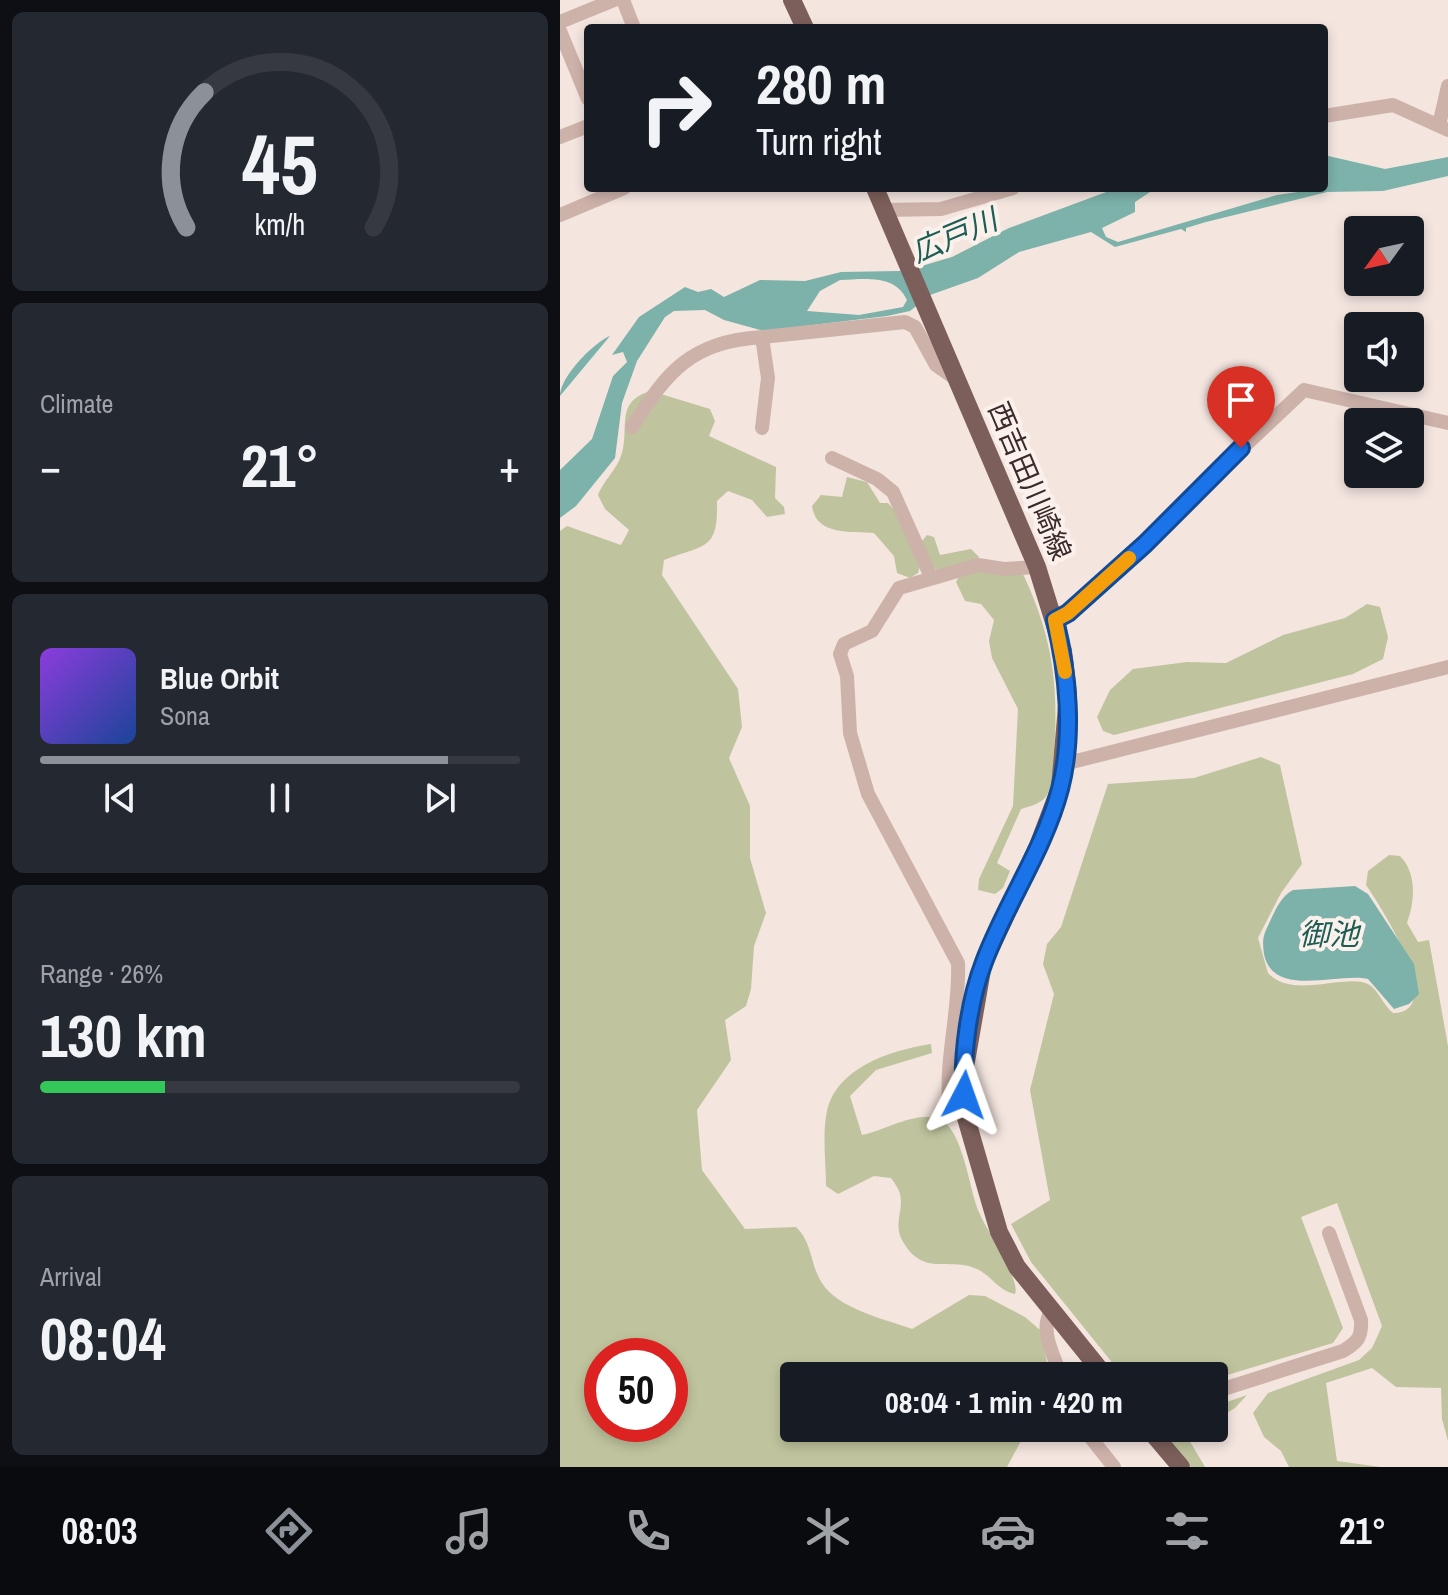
<!DOCTYPE html>
<meta charset="utf-8">
<style>
:root{--surface:#171b24;--page:#242831;--text:#f1f3f6;--muted:#9ea1a6;--line:#363941;--accent:#8c9099}
body{margin:0;font-family:"Archivo Narrow","Noto Sans JP",sans-serif;background:var(--page);color:var(--text);height:100vh;display:flex;flex-direction:column;font-size:30px;white-space:nowrap}
*{box-sizing:border-box;margin:0}
p{font-size:26px;color:var(--muted)}
.icon{flex:none;width:44px;height:44px;fill:none;stroke:currentColor;stroke-width:2;stroke-linecap:round;stroke-linejoin:round}
.map{position:relative;flex:1;overflow:hidden}
.details{display:flex;flex-direction:column;gap:12px;padding:12px;background:#0d0f14;width:560px}
.details>*{flex:none}
.top-card{position:absolute;left:24px;top:24px;width:744px;height:168px;border-radius:8px;box-shadow:0 4px 12px #0003;background:#171b24;color:var(--text);overflow:hidden}
.needle{width:52px;rotate:237deg}
.controls{position:absolute;left:784px;top:216px;display:grid;gap:16px}
.controls a{display:grid;place-items:center;width:80px;height:80px;border-radius:8px;background:var(--surface);box-shadow:0 4px 12px #0003;font-size:40px}
.speed{position:absolute;left:24px;top:1338px;display:flex;gap:16px;font-size:40px;font-weight:700;text-align:center}
.speed>*{display:grid;place-content:center;width:104px;height:104px;border-radius:50%;background:var(--surface);box-shadow:0 4px 12px #0003;line-height:1}
.speed .limit{border:12px solid #d22;background:#fff;color:#111}
.pin{position:absolute;display:grid;place-items:center;width:68px;height:68px;color:#fff;margin:-82px -34px;border-radius:50% 50% 50% 0;rotate:-45deg;box-shadow:0 0 8px #0007}
.pin .icon{rotate:45deg}
.me{position:absolute;width:88px;margin:-44px;rotate:4deg;stroke-linejoin:round;filter:drop-shadow(0 0 6px #0008)}
.turn{display:flex;align-items:center;gap:28px;height:168px;padding:0 40px;font-size:36px}
.turn .icon{width:104px;height:104px;stroke-width:2.5}
.turn b{display:block;font-size:56px;line-height:68px}
.big{font-size:60px;font-weight:700;line-height:1.1}
.details .widget{flex:1;display:flex;flex-direction:column;justify-content:center;gap:12px;min-width:0;padding:0 28px;border-radius:12px;background:var(--page)}
.details .dial{align-items:center;gap:0}
.dial svg{height:208px;overflow:visible;fill:none;stroke:var(--line);stroke-width:7;stroke-linecap:round;text-anchor:middle}
.dial text{fill:var(--text);stroke:none}
.song{display:flex;align-items:center;gap:24px}
.cover{width:96px;height:96px;border-radius:12px;background:linear-gradient(135deg,hsl(270 70% 55%),hsl(220 70% 35%))}
.played{height:8px;border-radius:4px;background:linear-gradient(90deg,var(--accent) 85%,var(--line) 85%)}
.keys{display:flex;justify-content:space-around;direction:ltr}
.heat{display:flex;justify-content:space-between;align-items:center;font-size:44px;direction:ltr}
.charge{height:12px;border-radius:6px;background:linear-gradient(90deg,#34c759 26%,var(--line) 0)}
.trip{position:absolute;left:220px;top:1362px;width:448px;height:80px;border-radius:8px;background:var(--surface);box-shadow:0 4px 12px #0003;font-weight:700;line-height:80px;text-align:center}
.dock{display:flex;height:128px;justify-content:space-around;align-items:center;background:#090b0e;color:var(--muted)}
.dock .icon{width:56px;height:56px}
.dock .active{color:var(--accent)}
.dock b{font-size:36px;color:var(--text)}
main{display:flex;flex:1;min-height:0}
.map>svg:first-child{display:block}
.green{fill:#bfc49e;fill-rule:evenodd}
.water{fill:#7cb2a9;fill-rule:evenodd}
.lines{fill:none;stroke-linecap:round;stroke-linejoin:round}
.minor{stroke:#cdb2aa;stroke-width:14}
.major{stroke:#7c5f5a;stroke-width:18}
.route-casing{stroke:#114b97;stroke-width:20}
.route{stroke:#1a73e8;stroke-width:14}
.slow{stroke:#f59e0b;stroke-width:14}
.labels{text-anchor:middle;dominant-baseline:central;stroke-width:8;stroke-linejoin:round;paint-order:stroke}
.street-label{font-size:28px;fill:#3a2b2a;stroke:#fbf1ec}
.water-label{font-size:30px;font-style:italic;fill:#1d5d54;stroke:#fbf1ec}
</style>
<main>
<section class="details">
<div class="widget dial"><svg viewBox="0 0 100 80">
<path d="M14 69A42 42 0 1 1 86 69"/>
<path d="M14 69A42 42 0 0 1 21 17" stroke="#8c9099"/>
<text x="50" y="56" font-size="32" font-weight="700">45</text>
<text x="50" y="72" font-size="11">km/h</text>
</svg></div>
<div class="widget"><p>Climate</p>
<div class="heat"><a>−</a><b class="big">21°</b><a>+</a></div>
</div>
<div class="widget">
<div class="song"><i class="cover"></i><div><b>Blue Orbit</b><p>Sona</p></div></div>
<div class="played"></div>
<div class="keys"><svg class="icon" aria-label="previous" viewBox="0 0 24 24"><path d="M18 5L8 12l10 7zM5 5v14"/></svg><svg class="icon" aria-label="pause" viewBox="0 0 24 24"><path d="M8 5v14M16 5v14"/></svg><svg class="icon" aria-label="next" viewBox="0 0 24 24"><path d="M6 5l10 7-10 7zM19 5v14"/></svg></div>
</div>
<div class="widget"><p>Range · 26%</p><b class="big">130 km</b><div class="charge"></div></div>
<div class="widget"><p>Arrival</p><b class="big">08:04</b></div>
</section>
<div class="map">
<svg width="888" height="1467" viewBox="0 0 888 1467">
<rect width="100%" height="100%" fill="#f4e5df"/>
<!-- green -->
<path class="green" d="M91,391L150,409L155,421L149,436L216,467L215,498L224,507L225,514L207,517L192,500L168,491L157,501C158,550 147,544 104,560L102,575L178,689L182,727L169,758L190,806V858L206,913L194,946L191,989L186,1006L165,1020L171,1060L137,1110L142,1170L185,1229L236,1227C253,1243 250,1265 262,1283C278,1309 325,1319 352,1329L409,1295L425,1296L465,1317L480,1330L490,1376H234V1428H477L462,1439L447,1467H0V531L7,526L61,545L69,530L45,509L38,495C43,482 53,473 59,461C73,433 51,402 91,391ZM42,1356H110V1424H42Z
M287,477L307,482L320,503H328L336,512L360,566L358,573L350,578L337,573L334,556L314,533C290,531 256,536 252,506L261,495L282,497Z
M367,535L374,537L380,555L411,549L419,557L415,562L379,571L370,567L362,541Z
M417,570L463,574C492,636 499,684 494,753C493,765 494,784 487,795C482,804 470,806 461,809L437,863L450,871L443,888L435,894L418,890L419,879L453,806L458,709L432,658L429,641L434,620L421,604L405,601L396,582L401,573Z
M807,604L820,607L828,637L823,659L793,674L554,735L543,731L537,717L550,690L573,669L627,662L666,663L723,635L785,618Z
M701,757L720,765L742,864L721,893L698,938L708,973C733,1000 784,973 808,984C818,989 823,1005 833,1013C888,1012 822,908 806,885L808,871L829,855L840,856C857,873 855,901 847,923L858,942L869,940L888,1046V1441L882,1419L881,1388L836,1387L812,1368L766,1383L777,1461L821,1467H729L721,1451L704,1437L693,1413L708,1393L799,1360L812,1348L822,1326L777,1203L741,1217L783,1328L773,1343L654,1379V1376H563L471,1262L451,1224L490,1200L470,1090L494,994L483,964L487,944L501,927L548,784L634,778Z
M371,1044L372,1053L316,1070L290,1096L302,1135C324,1131 357,1110 379,1119C403,1128 409,1189 419,1212C426,1230 461,1280 455,1294C438,1290 433,1278 419,1270C392,1255 362,1280 341,1238C334,1222 344,1209 340,1194C339,1189 334,1182 331,1178L314,1176L278,1194L266,1186C266,1163 262,1134 267,1111C277,1067 332,1050 371,1044Z
M687,1395L675,1408L654,1421V1400L664,1403Z
M599,1428H637L625,1433L645,1467H631Z"/>
<!-- water -->
<path class="water" d="M764,155L825,169L888,157V176L823,191L767,192L646,222L626,228V232L621,229L555,247L531,232L459,252L418,278L370,295L350,311L327,316L204,331L164,320L145,310L114,311L105,317L77,361L62,403L55,458L16,506L0,518V470L32,439L53,376L67,362L63,352L52,355L79,317L125,287L138,292L151,289L164,297L200,280L245,281L281,272L339,271L365,265L392,257L449,228L557,188H596L575,202V212L542,228L546,237L558,242L717,195L764,188ZM280,280C305,279 335,274 347,300L343,307L299,315L247,311L260,291Z
M50,336L0,396C0,377 33,343 50,336Z
M795,886L808,894L854,964L859,994L849,1004L834,1009L808,979C779,972 713,999 704,954C703,945 702,939 706,930C713,916 719,897 733,890Z"/>
<g class="lines">
<!-- minor -->
<path class="minor" d="M63,0L74,28
M0,22L54,0
M0,31L28,99
M764,116L833,105L888,130
M879,125L888,86
M0,137L28,126
M325,210L381,209L453,188
M0,215L64,188
M202,337L345,322L355,327L376,365L396,379
M72,427C108,371 130,342 202,337L208,378L202,428
M272,458L317,479L333,492L371,577
M495,620L508,613L744,390L888,423
M504,764L888,667
M404,1111L389,1101C386,1054 400,1009 398,963L308,794L290,733L287,676L280,654L284,644L312,631L339,588L418,565L444,569L477,567
M491,1311C479,1331 494,1355 501,1376
M654,1392L783,1351C798,1342 802,1337 801,1320L769,1233
M523,1428L554,1467"/>
<!-- major -->
<path class="major" d="M232,0L245,28
M315,188L477,567L503,651L508,694L500,788L478,846L423,964L403,1079L404,1111L439,1232L457,1267L545,1376
M588,1428L621,1467"/>
</g>
<g class="lines">
<defs>
<path id="route" d="M404,1095C402,1054 409,1001 424,962C446,903 484,850 500,789C514,735 508,673 495,620L508,613L585,544L681,448"/>
</defs>
<!-- route casing -->
<use href="#route" class="route-casing"/>
<!-- route -->
<use href="#route" class="route"/>
<!-- slow -->
<path class="slow" d="M505,672L495,620L508,613L569,558"/>
</g>
<g class="labels">
<!-- street labels -->
<g class="street-label">
<text transform="translate(470 481) rotate(67)">西吉田川崎線</text>
</g>
<!-- water labels -->
<g class="water-label">
<text transform="translate(394 235) rotate(-23)">広戸川</text>
<text x="769" y="934">御池</text>
</g>
</g>
</svg>
<div class="controls">
<a><svg class="needle" viewBox="-14 -14 28 28"><path d="M0-13l5 13h-10z" fill="#e53935"/><path d="M0 13l5-13h-10z" fill="#9ea1a6"/></svg></a>
<a><svg class="icon" aria-label="sound" viewBox="0 0 24 24"><path d="M4 9h4l5-4v14l-5-4H4zM17 9q2 3 0 6"/></svg></a>
<a><svg class="icon" aria-label="layers" viewBox="0 0 24 24"><path d="M12 4l9 5-9 5-9-5zM3 14l9 5 9-5"/></svg></a>
</div>
<div class="speed"><div class="limit">50</div></div>
<div class="pin" style="left:681px;top:448px;background:#d93025"><svg class="icon" aria-label="arrive" viewBox="0 0 24 24"><path d="M6 21V4h12l-3 4 3 4H6"/></svg></div>
<svg class="me" style="left:404px;top:1095px" viewBox="-20 -20 40 40"><path d="M0-17L14 15 0 8-14 15z" fill="#1a73e8" stroke="#fff" stroke-width="4"/></svg>
<div class="trip">08:04 · 1 min · 420 m</div>
<div class="top-card">
<div class="turn"><svg class="icon" aria-label="right" viewBox="0 0 24 24"><path d="M7 20v-9h11M14 6l5 5-5 5"/></svg><div><b>280 m</b>Turn right</div></div>
</div>
</div>
</main>
<nav class="dock">
<b>08:03</b>
<svg class="icon active" aria-label="directions" viewBox="0 0 24 24"><path d="M12 3l9 9-9 9-9-9zM9 14v-3h6M13 9l2 2-2 2"/></svg>
<svg class="icon" aria-label="music" viewBox="0 0 24 24"><path d="M9 18V5l10-2v13"/><circle cx="6" cy="18" r="3"/><circle cx="16" cy="16" r="3"/></svg>
<svg class="icon" aria-label="phone" viewBox="0 0 24 24"><path d="M5 4h4l2 5-3 2q2 4 5 5l2-3 5 2v4C11 20 4 13 5 4z"/></svg>
<svg class="icon" aria-label="climate" viewBox="0 0 24 24"><path d="M12 3v18M4 7l16 10M4 17L20 7"/></svg>
<svg class="icon" aria-label="car" viewBox="0 0 24 24"><path d="M5 17H2v-5l4-1 3-4h7l3 4 3 1v5h-3M9 17h6M6 11h13"/><circle cx="7" cy="17" r="2"/><circle cx="17" cy="17" r="2"/></svg>
<svg class="icon" aria-label="filters" viewBox="0 0 24 24"><path d="M4 7h16M4 17h16"/><circle cx="9" cy="7" r="2"/><circle cx="15" cy="17" r="2"/></svg>
<b>21°</b>
</nav>
